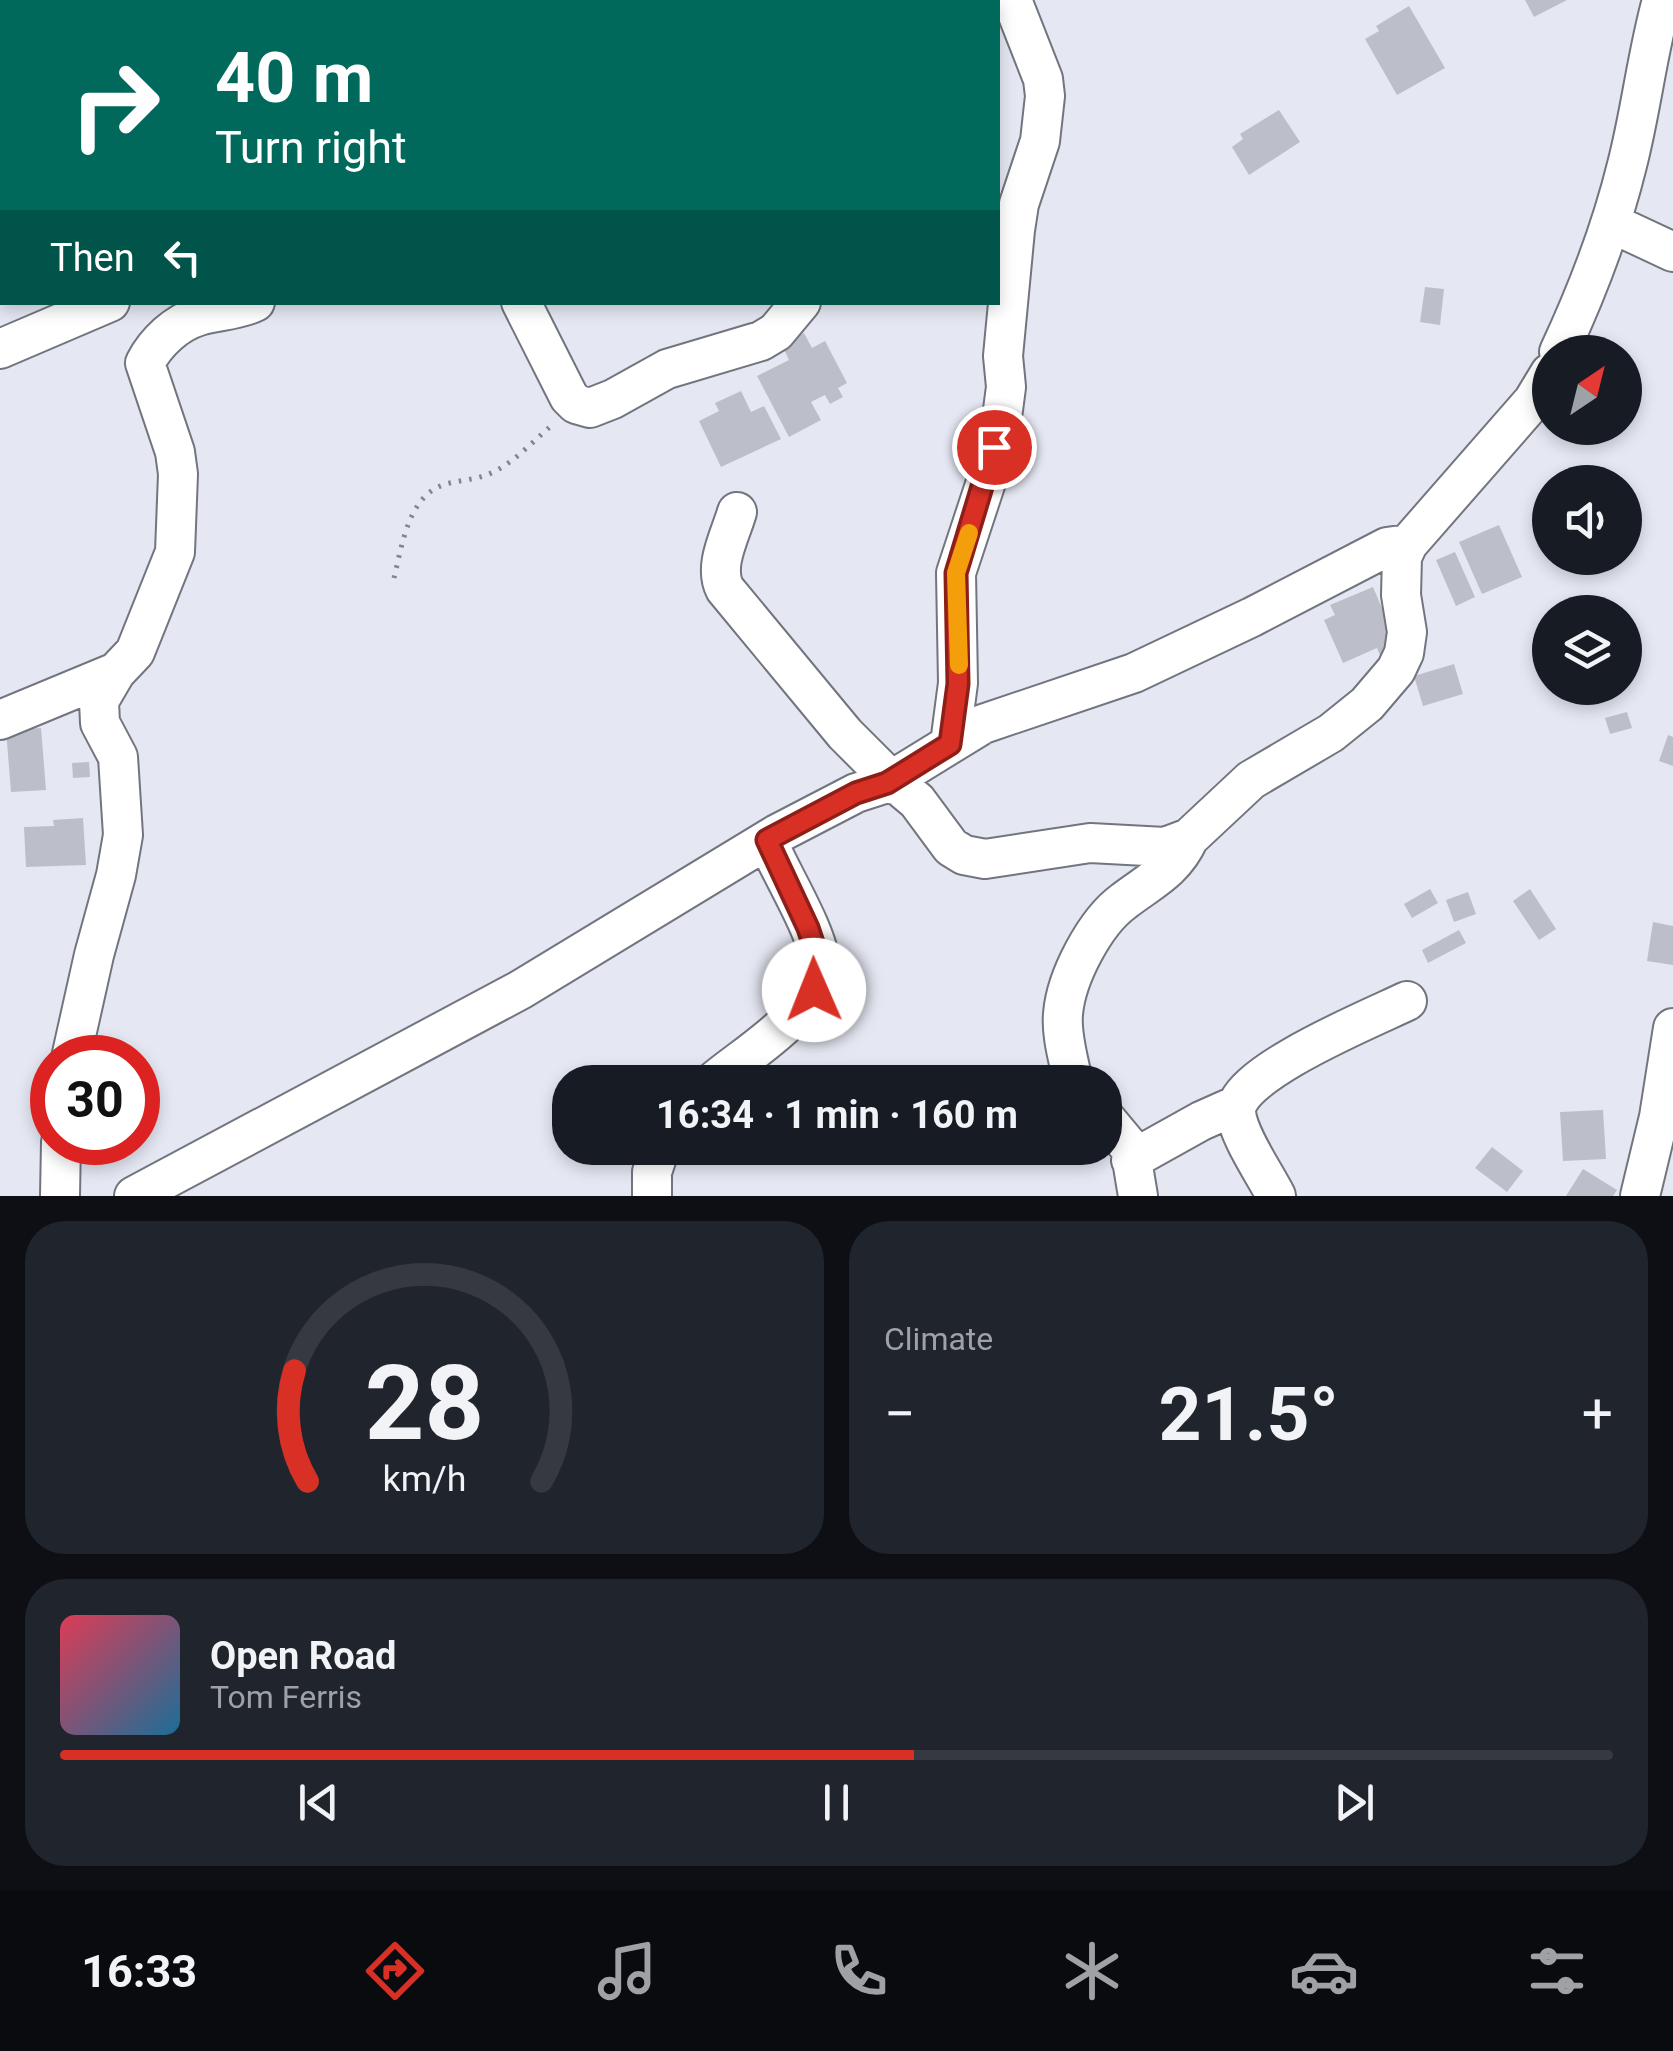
<!DOCTYPE html>
<meta charset="utf-8">
<style>
:root{--surface:#171b24;--page:#20242c;--text:#f1f3f6;--muted:#9ea1a6;--line:#363941;--accent:#d93025}
body{margin:0;font-family:Roboto,sans-serif;background:var(--page);color:var(--text);height:100vh;display:flex;flex-direction:column;font-size:38px;white-space:nowrap}
*{box-sizing:border-box;margin:0}
p{font-size:32px;color:var(--muted)}
.icon{flex:none;width:55px;height:55px;fill:none;stroke:currentColor;stroke-width:2;stroke-linecap:round;stroke-linejoin:round}
.map{position:relative;height:1196px;overflow:hidden}
.sheet{display:flex;flex-direction:column;gap:25px;padding:25px;background:#0d0f14;flex:1}
.sheet>*{flex:none}
.guide{position:absolute;left:0px;top:0px;width:1000px;height:305px;box-shadow:0 5px 15px #0003;background:#00695c;color:#fff;overflow:hidden}
.needle{width:65px;rotate:35deg}
.fabs{position:absolute;left:1532px;top:335px;display:grid;gap:20px}
.fabs a{display:grid;place-items:center;width:110px;height:110px;border-radius:50%;background:var(--surface);box-shadow:0 5px 15px #0003;font-size:50px}
.speed{position:absolute;left:30px;top:1035px;display:flex;gap:20px;font-size:50px;font-weight:700;text-align:center}
.speed>*{display:grid;place-content:center;width:130px;height:130px;border-radius:50%;background:var(--surface);box-shadow:0 5px 15px #0003;line-height:1}
.speed .limit{border:15px solid #d22;background:#fff;color:#111}
.pin{position:absolute;display:grid;place-items:center;width:85px;height:85px;color:#fff;margin:-42px;border:5px solid #fff;border-radius:50%;box-shadow:0 2px 10px #0007}
.me{position:absolute;width:110px;margin:-55px;rotate:359deg;stroke-linejoin:round;filter:drop-shadow(0 0 8px #0008)}
.turn{display:flex;align-items:center;gap:35px;height:210px;padding:0 50px;font-size:45px}
.turn .icon{width:130px;height:130px;stroke-width:2.5}
.turn b{display:block;font-size:70px;line-height:85px}
.then{display:flex;align-items:center;height:95px;padding:0 50px;background:#0003;gap:20px;font-size:38px}
.big{font-size:75px;font-weight:700;line-height:1.1}
.sheet .tile{flex:1;display:flex;flex-direction:column;justify-content:center;gap:15px;min-width:0;padding:0 35px;border-radius:40px;background:var(--page)}
.sheet .dial{align-items:center;gap:0}
.dial svg{height:260px;overflow:visible;fill:none;stroke:var(--line);stroke-width:7;stroke-linecap:round;text-anchor:middle}
.dial text{fill:var(--text);stroke:none}
.song{display:flex;align-items:center;gap:30px}
.cover{width:120px;height:120px;border-radius:15px;background:linear-gradient(135deg,hsl(350 70% 55%),hsl(200 70% 35%))}
.played{height:10px;border-radius:5px;background:linear-gradient(90deg,var(--accent) 55%,var(--line) 55%)}
.keys{display:flex;justify-content:space-around;direction:ltr}
.heat{display:flex;justify-content:space-between;align-items:center;font-size:55px;direction:ltr}
.sheet .tiles{flex:1;display:grid;gap:25px;grid-template-columns:1fr 1fr}
.tile:last-child{grid-column:span 2}
.trip{position:absolute;left:552px;top:1065px;width:570px;height:100px;border-radius:40px;background:var(--surface);box-shadow:0 5px 15px #0003;font-weight:700;line-height:100px;text-align:center}
.tabs{display:flex;height:160px;justify-content:space-around;align-items:center;background:#090b0e;color:var(--muted)}
.tabs .icon{width:70px;height:70px}
.tabs .current{color:var(--accent)}
.tabs b{font-size:45px;color:var(--text)}
.map>svg:first-child{display:block}
.built{fill:#d6dced}
.building{fill:#bcbfc9}
.lines{fill:none;stroke-linecap:round;stroke-linejoin:round}
.minor-casing{stroke:#71757e;stroke-width:42}
.path{stroke:#83858c;stroke-width:5;stroke-dasharray:2.5 8;stroke-linecap:butt}
.minor{stroke:#fff;stroke-width:38}
.route-casing{stroke:#8d1f18;stroke-width:25}
.route{stroke:#d93025;stroke-width:18}
.slow{stroke:#f59e0b;stroke-width:18}
</style>
<div class="map">
<svg width="1673" height="1196" viewBox="0 0 1673 1196">
<rect width="100%" height="100%" fill="#e5e8f3"/>
<!-- built -->
<path class="built" d="M0,0L65,2H2L0,275Z"/>
<!-- building -->
<path class="building" d="M1525,0H1567L1534,17Z
M1409,6L1445,68L1397,95L1365,39L1379,31L1376,26Z
M1279,110L1300,142L1249,175L1232,147L1243,139L1240,134Z
M1425,287L1444,289L1440,325L1420,322Z
M804,333L812,348L825,341L847,383L838,388L843,397L830,404L825,395L811,402L821,420L789,437L757,376L789,360L782,345Z
M741,391L751,412L764,406L781,439L721,467L699,421L719,411L715,403Z
M1499,525L1522,577L1482,594L1459,542Z
M1455,552L1475,597L1456,606L1436,560Z
M1373,587L1400,650L1381,658L1377,648L1343,663L1324,620L1335,615L1330,605Z
M1454,664L1463,694L1423,706L1414,676Z
M1627,712L1632,728L1610,734L1605,718Z
M41,728L46,790L11,792L6,730Z
M1668,735L1673,737V766L1659,761Z
M89,762L90,777L73,778L72,763Z
M83,818L86,865L26,867L24,827L54,826L53,820Z
M1430,889L1438,903L1412,918L1404,904Z
M1530,889L1556,929L1539,940L1513,901Z
M1468,892L1476,914L1454,922L1446,900Z
M1653,922L1673,926V965L1647,961Z
M1459,930L1466,943L1428,963L1422,950Z
M1603,1110L1606,1159L1563,1161L1560,1112Z
M1492,1147L1523,1171L1507,1192L1475,1168Z
M1583,1169L1617,1190L1613,1196H1566Z"/>
<g class="lines">
<defs>
<path id="minor" d="M759,2L764,0
M1611,223L1673,252
M521,302L569,397L576,404L590,408L613,399L667,369L761,341L776,332L801,302
M0,349L110,302
M1559,352C1587,292 1611,230 1627,165C1641,111 1647,54 1662,0
M737,512C730,536 713,566 725,589L845,734L891,780
M0,720L116,672
M950,744L958,683L956,573L985,485L1003,410L1006,387L1003,356L1015,230L1019,204L1040,141L1045,96L1043,79L1012,0
M887,783L983,724L1134,673L1252,617L1387,547L1408,544
M71,1058L94,955L116,875L123,835L118,757L100,723L99,701L116,672L135,652L175,552L178,474L175,452L145,363C156,342 176,323 199,316C218,310 237,311 255,302
M713,1082C744,1055 823,1010 820,963C818,932 780,872 767,840
M1073,1082C1069,1061 1061,1036 1063,1014C1066,977 1095,922 1124,901C1150,881 1175,870 1189,838
M1105,1118L1130,1148L1138,1196
M1131,1160L1201,1121L1237,1105
M60,1196L61,1142
M134,1196L520,990L777,834L856,793L887,783L899,786L917,801L951,847L964,855L985,859L1090,843L1165,847L1189,838L1251,780L1331,733L1367,704L1396,670L1404,653L1407,632L1401,595L1402,557L1408,544L1533,401L1550,373
M652,1196V1172L660,1148
M1276,1196C1265,1174 1238,1136 1236,1112C1234,1074 1374,1017 1407,1001
M1640,1196L1659,1117L1673,1028"/>
</defs>
<!-- minor casing -->
<use href="#minor" class="minor-casing"/>
<!-- path -->
<path class="path" d="M394,578C402,546 408,497 443,485C458,480 475,480 489,474C513,464 532,442 551,426"/>
<!-- minor -->
<use href="#minor" class="minor"/>
</g>
<g class="lines">
<defs>
<path id="route" d="M814,990L820,964L808,928L767,840L856,793L887,783L950,744L958,684L956,573L994,447"/>
</defs>
<!-- route casing -->
<use href="#route" class="route-casing"/>
<!-- route -->
<use href="#route" class="route"/>
<!-- slow -->
<path class="slow" d="M959,665L956,573L969,533"/>
</g>
</svg>
<div class="fabs">
<a><svg class="needle" viewBox="-14 -14 28 28"><path d="M0-13l5 13h-10z" fill="#e53935"/><path d="M0 13l5-13h-10z" fill="#9ea1a6"/></svg></a>
<a><svg class="icon" aria-label="sound" viewBox="0 0 24 24"><path d="M4 9h4l5-4v14l-5-4H4zM17 9q2 3 0 6"/></svg></a>
<a><svg class="icon" aria-label="layers" viewBox="0 0 24 24"><path d="M12 4l9 5-9 5-9-5zM3 14l9 5 9-5"/></svg></a>
</div>
<div class="speed"><div class="limit">30</div></div>
<div class="pin" style="left:994px;top:447px;background:#d93025"><svg class="icon" aria-label="arrive" viewBox="0 0 24 24"><path d="M6 21V4h12l-3 4 3 4H6"/></svg></div>
<svg class="me" style="left:814px;top:990px" viewBox="-20 -20 40 40"><circle r="19" fill="#fff"/><path d="M0-13L10 11 0 6-10 11z" fill="#d93025"/></svg>
<div class="trip">16:34 · 1 min · 160 m</div>
<div class="guide">
<div class="turn"><svg class="icon" aria-label="right" viewBox="0 0 24 24"><path d="M7 20v-9h11M14 6l5 5-5 5"/></svg><div><b>40 m</b>Turn right</div></div>
<div class="then">Then<svg class="icon" aria-label="left" viewBox="0 0 24 24"><path d="M17 20v-9H6M10 6l-5 5 5 5"/></svg></div>
</div>
</div>
<section class="sheet">
<div class="tiles">
<div class="tile dial"><svg viewBox="0 0 100 80">
<path d="M14 69A42 42 0 1 1 86 69"/>
<path d="M14 69A42 42 0 0 1 10 35" stroke="#d93025"/>
<text x="50" y="56" font-size="32" font-weight="700">28</text>
<text x="50" y="72" font-size="11">km/h</text>
</svg></div>
<div class="tile"><p>Climate</p>
<div class="heat"><a>−</a><b class="big">21.5°</b><a>+</a></div>
</div>
<div class="tile">
<div class="song"><i class="cover"></i><div><b>Open Road</b><p>Tom Ferris</p></div></div>
<div class="played"></div>
<div class="keys"><svg class="icon" aria-label="previous" viewBox="0 0 24 24"><path d="M18 5L8 12l10 7zM5 5v14"/></svg><svg class="icon" aria-label="pause" viewBox="0 0 24 24"><path d="M8 5v14M16 5v14"/></svg><svg class="icon" aria-label="next" viewBox="0 0 24 24"><path d="M6 5l10 7-10 7zM19 5v14"/></svg></div>
</div>
</div>
</section>
<nav class="tabs">
<b>16:33</b>
<svg class="icon current" aria-label="directions" viewBox="0 0 24 24"><path d="M12 3l9 9-9 9-9-9zM9 14v-3h6M13 9l2 2-2 2"/></svg>
<svg class="icon" aria-label="music" viewBox="0 0 24 24"><path d="M9 18V5l10-2v13"/><circle cx="6" cy="18" r="3"/><circle cx="16" cy="16" r="3"/></svg>
<svg class="icon" aria-label="phone" viewBox="0 0 24 24"><path d="M5 4h4l2 5-3 2q2 4 5 5l2-3 5 2v4C11 20 4 13 5 4z"/></svg>
<svg class="icon" aria-label="climate" viewBox="0 0 24 24"><path d="M12 3v18M4 7l16 10M4 17L20 7"/></svg>
<svg class="icon" aria-label="car" viewBox="0 0 24 24"><path d="M5 17H2v-5l4-1 3-4h7l3 4 3 1v5h-3M9 17h6M6 11h13"/><circle cx="7" cy="17" r="2"/><circle cx="17" cy="17" r="2"/></svg>
<svg class="icon" aria-label="filters" viewBox="0 0 24 24"><path d="M4 7h16M4 17h16"/><circle cx="9" cy="7" r="2"/><circle cx="15" cy="17" r="2"/></svg>
</nav>
